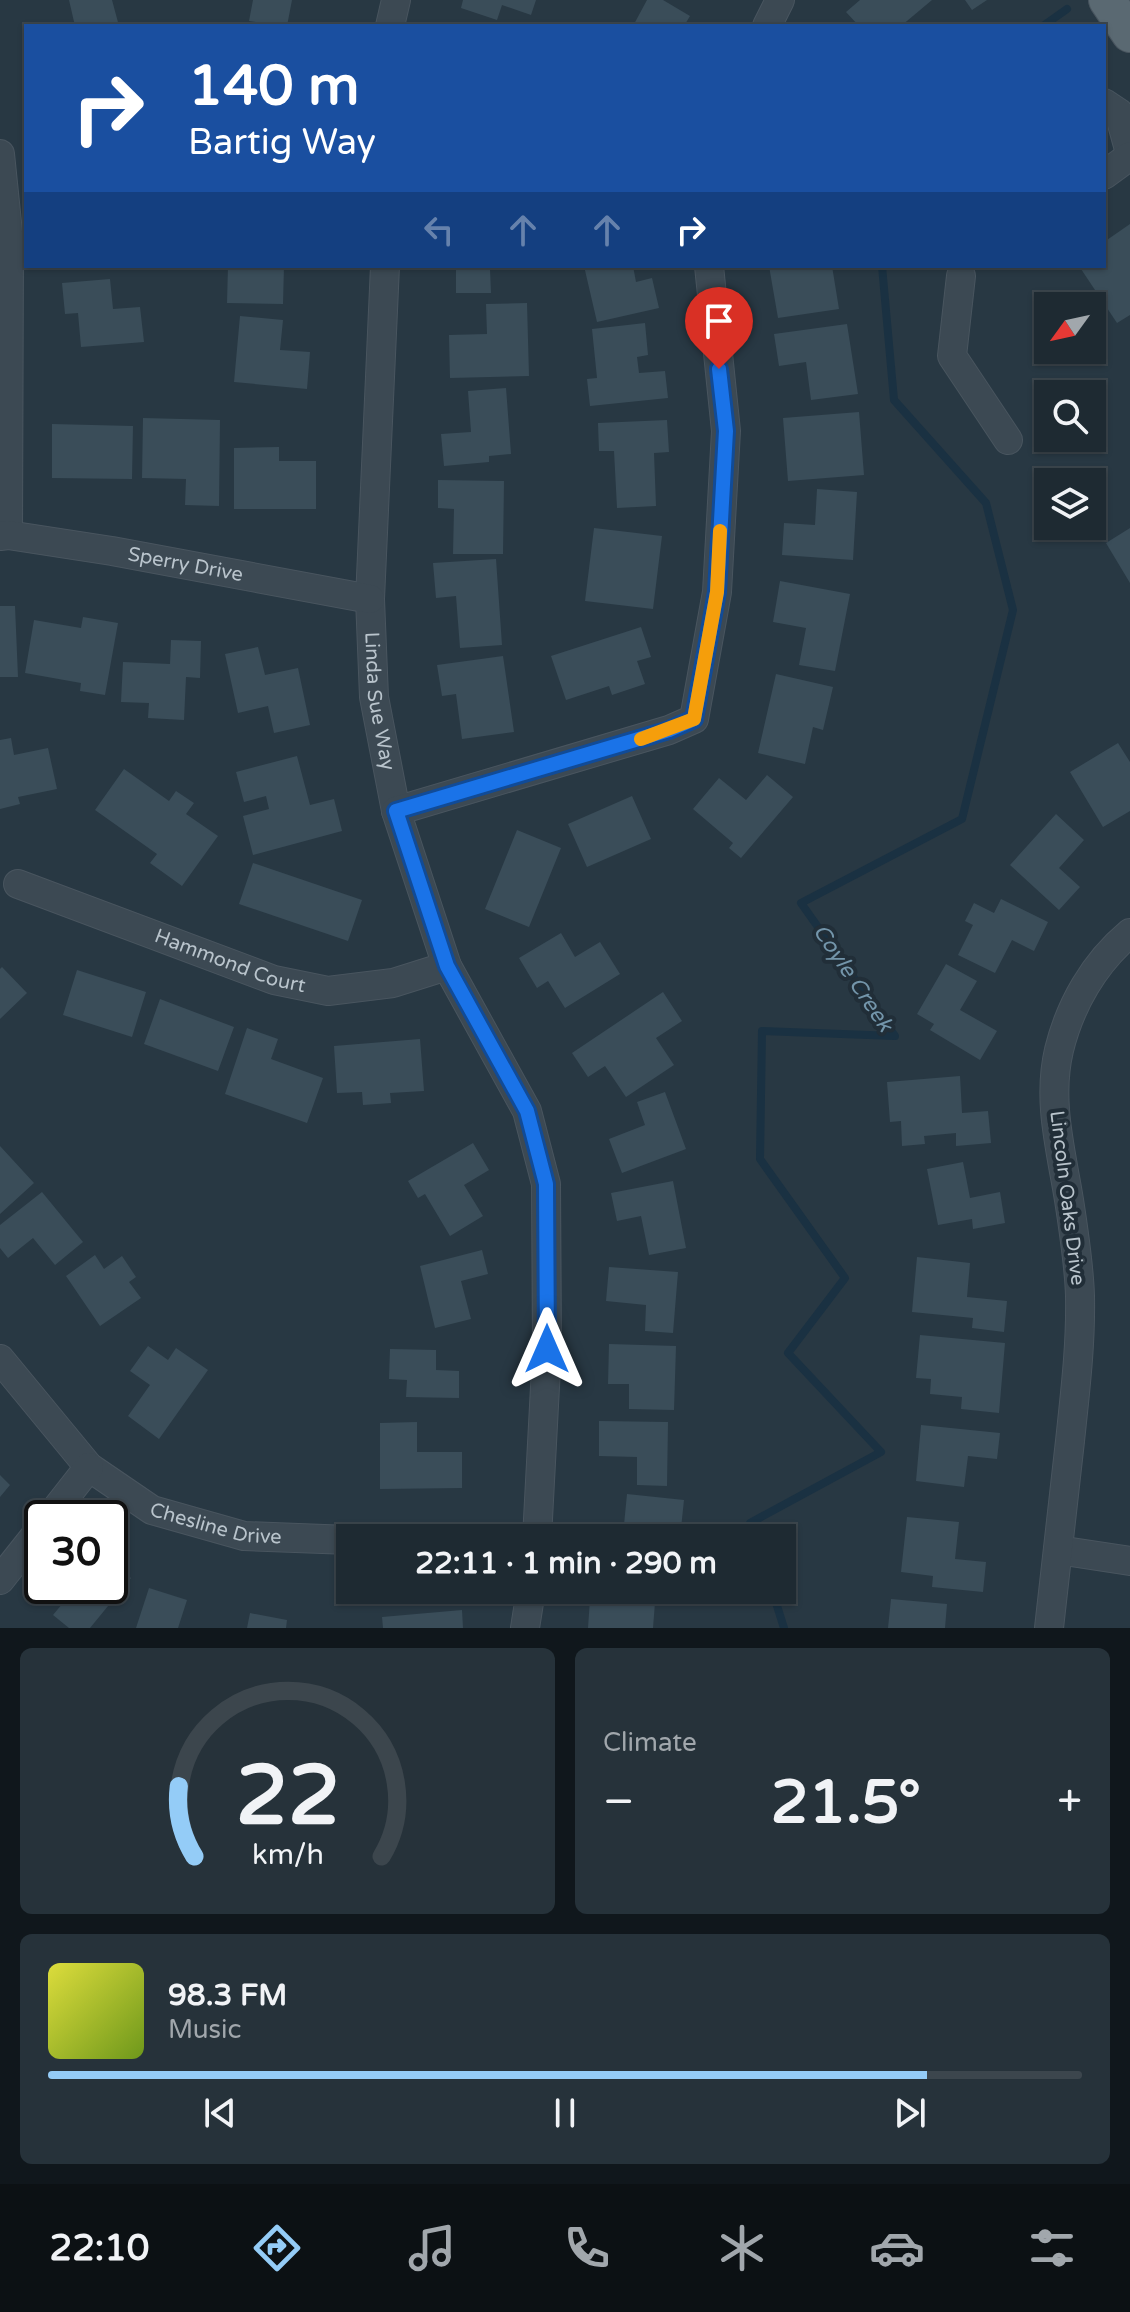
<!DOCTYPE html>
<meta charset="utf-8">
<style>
:root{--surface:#1e2a32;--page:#26323a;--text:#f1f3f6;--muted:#a1a7ac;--line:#3c464d;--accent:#94ccf7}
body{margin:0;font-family:"Varela Round",sans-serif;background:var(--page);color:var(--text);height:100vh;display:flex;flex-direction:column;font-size:30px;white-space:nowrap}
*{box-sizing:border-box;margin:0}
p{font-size:26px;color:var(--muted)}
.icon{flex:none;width:44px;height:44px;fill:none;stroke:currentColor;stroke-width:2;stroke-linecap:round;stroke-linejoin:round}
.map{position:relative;height:1628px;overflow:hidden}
.side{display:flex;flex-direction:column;gap:20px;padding:20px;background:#10171c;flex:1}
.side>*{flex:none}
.top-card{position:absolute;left:24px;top:24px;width:1082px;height:244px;border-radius:0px;box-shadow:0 2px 6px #0004,0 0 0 2px var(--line);background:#1a4fa0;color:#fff;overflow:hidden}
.needle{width:52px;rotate:237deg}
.controls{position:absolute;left:1034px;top:292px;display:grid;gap:16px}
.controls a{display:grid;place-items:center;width:72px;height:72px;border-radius:0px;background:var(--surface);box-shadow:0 2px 6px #0004,0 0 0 2px var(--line);font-size:40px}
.speed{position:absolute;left:24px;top:1500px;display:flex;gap:16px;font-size:40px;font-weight:700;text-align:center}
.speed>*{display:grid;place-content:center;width:104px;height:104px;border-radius:50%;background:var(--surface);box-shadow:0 2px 6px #0004,0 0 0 2px var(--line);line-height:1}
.speed .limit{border:4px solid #111;border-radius:12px;background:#fff;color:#111}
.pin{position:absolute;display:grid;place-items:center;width:68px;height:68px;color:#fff;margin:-82px -34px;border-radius:50% 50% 50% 0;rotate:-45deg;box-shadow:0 0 8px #0007}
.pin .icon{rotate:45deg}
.me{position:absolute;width:88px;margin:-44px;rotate:0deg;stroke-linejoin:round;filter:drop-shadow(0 0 6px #0008)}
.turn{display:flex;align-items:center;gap:28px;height:168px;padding:0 32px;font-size:36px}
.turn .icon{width:104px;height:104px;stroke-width:2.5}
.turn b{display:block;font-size:56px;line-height:68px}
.lanes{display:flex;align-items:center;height:76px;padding:0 32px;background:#0003;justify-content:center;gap:40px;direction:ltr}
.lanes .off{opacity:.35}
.big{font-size:60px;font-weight:800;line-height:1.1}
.side .widget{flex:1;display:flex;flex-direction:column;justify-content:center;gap:12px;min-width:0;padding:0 28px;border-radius:12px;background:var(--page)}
.side .dial{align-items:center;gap:0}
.dial svg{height:208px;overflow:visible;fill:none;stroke:var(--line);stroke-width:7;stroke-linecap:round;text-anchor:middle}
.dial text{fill:var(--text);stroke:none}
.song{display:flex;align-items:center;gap:24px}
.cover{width:96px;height:96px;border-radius:12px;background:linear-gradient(135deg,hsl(60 70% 55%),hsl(80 70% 35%))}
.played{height:8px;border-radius:4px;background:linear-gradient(90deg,var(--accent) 85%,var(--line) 85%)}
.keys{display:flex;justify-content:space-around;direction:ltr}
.heat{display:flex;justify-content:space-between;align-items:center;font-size:44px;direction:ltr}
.side .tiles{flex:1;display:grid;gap:20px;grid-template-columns:1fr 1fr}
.widget:last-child{grid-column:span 2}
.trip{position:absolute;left:336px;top:1524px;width:460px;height:80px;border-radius:0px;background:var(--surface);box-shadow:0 2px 6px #0004,0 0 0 2px var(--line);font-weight:800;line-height:80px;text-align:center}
.menu{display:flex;height:128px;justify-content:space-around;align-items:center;background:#0c1114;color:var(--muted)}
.menu .icon{width:56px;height:56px}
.menu .selected{color:var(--accent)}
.menu b{font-size:36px;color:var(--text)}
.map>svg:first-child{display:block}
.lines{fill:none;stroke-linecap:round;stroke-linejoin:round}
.stream{stroke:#1a3142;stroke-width:8}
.building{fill:#3a4d59}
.minor-casing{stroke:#49555f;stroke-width:30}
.major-casing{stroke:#49555f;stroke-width:38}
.minor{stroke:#3c4953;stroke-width:28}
.major{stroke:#5a6972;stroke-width:36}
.route-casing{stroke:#114b97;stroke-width:20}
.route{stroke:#1a73e8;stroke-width:14}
.slow{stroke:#f59e0b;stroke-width:14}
.labels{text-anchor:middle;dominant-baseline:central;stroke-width:8;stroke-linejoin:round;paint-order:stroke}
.street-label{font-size:20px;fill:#b9c4cc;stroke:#212e38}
.water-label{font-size:22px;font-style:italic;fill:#7395aa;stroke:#212e38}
</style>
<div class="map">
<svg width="1130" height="1628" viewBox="0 0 1130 1628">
<rect width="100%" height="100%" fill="#283843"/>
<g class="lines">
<!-- stream -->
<path class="stream" d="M1043,26L1067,9
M755,1538L750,1523L881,1452L788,1353L845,1278L760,1159L762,1031L895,1036L801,903L962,819L1013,610L986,503L894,400L882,266
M772,1590L784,1628"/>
</g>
<!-- building -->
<path class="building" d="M69,0H112L119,26H75Z
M253,0H292L287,26L249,21Z
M463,0H536L531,15L502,5L497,20L461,8Z
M647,0H663L690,16L684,26H633Z
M860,0H932L901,26H859L846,12Z
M965,0H987L972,10Z
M1130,224V315L1117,323L1079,266H1104V242Z
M228,266H284L283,304L227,303Z
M456,266H521V269H490L491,293H456Z
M584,266H633L636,282L652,278L659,308L597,322Z
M769,266H832L839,309L778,318Z
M110,279L113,309L140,307L144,342L81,347L78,313L65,314L62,283Z
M527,303L529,376L450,378L449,335L487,334L486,304Z
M240,316L283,320L280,350L310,352L307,389L234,382Z
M645,323L648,355L637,357L639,373L665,371L668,398L590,406L587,379L597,378L592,329Z
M847,324L858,394L811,400L806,362L779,366L774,334Z
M506,388L511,454L489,456V462L444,466L441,434L471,432L468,391Z
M859,412L864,475L788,481L783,418Z
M143,418L220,420L219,506L185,505L186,479L142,478Z
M667,420L669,452L654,453L656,506L617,508L614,451H599L598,423Z
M52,424L133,426L132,479L52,478Z
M279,447V461H316V509H234V448Z
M438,480L504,481L503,554H453L454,509L438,508Z
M817,489L857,492L853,560L782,555L784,523L815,525Z
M594,528L662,536L653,609L585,601Z
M1130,528V583L1106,543Z
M496,559L502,645L460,648L456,596L436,598L433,563Z
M780,581L850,594L835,671L799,665L806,628L773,622Z
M0,606H15L18,677H0Z
M83,617L118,623L105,695L80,691L81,683L25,673L34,620L81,628Z
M641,627L651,657L637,661L645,684L612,695L609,686L566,700L551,656Z
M171,640L201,641L200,678L186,677L184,720L148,718L149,703L121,702L123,662L170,664Z
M258,647L265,675L298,668L310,725L274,733L268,706L238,713L225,654Z
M503,656L514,732L462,739L456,694L442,696L437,665Z
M776,674L833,687L823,730L813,727L805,764L758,753Z
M11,738L14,755L48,748L57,789L18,797L20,804L0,809V740Z
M1118,743L1130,762V811L1103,827L1070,772Z
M297,756L310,805L334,799L342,831L253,855L243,816L269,809L266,796L244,802L236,772Z
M124,769L169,801L176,791L194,803L186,814L218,836L182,886L150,863L157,854L95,810Z
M767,775L793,797L741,858L729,848L733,843L693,809L719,778L746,800Z
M632,796L651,839L587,867L568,824Z
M1056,814L1084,840L1059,868L1080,887L1059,910L1010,865Z
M517,830L561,848L529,927L485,909Z
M253,863L362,900L348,941L239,904Z
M1001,899L1048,922L1034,951L1012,940L995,973L958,955L973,925L965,921L974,903L994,913Z
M561,933L575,957L600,942L620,974L565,1008L548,981L537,988L519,958Z
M946,964L977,981L960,1010L997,1031L980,1060L930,1030L934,1024L917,1014Z
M2,967L27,993L0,1019V969Z
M77,970L146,992L132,1037L63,1015Z
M663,992L682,1021L656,1038L674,1065L626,1097L605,1066L588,1077L572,1053Z
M160,999L234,1027L218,1071L144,1044Z
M247,1028L278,1039L271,1059L323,1078L307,1123L225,1094Z
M420,1039L424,1091L390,1093L391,1103L363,1105L362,1092L337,1093L334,1046Z
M960,1076L962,1113L988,1111L991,1143L956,1146V1133L924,1136L925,1144L902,1146L901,1121L890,1122L887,1082Z
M665,1092L686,1149L622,1173L609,1139L645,1125L637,1102Z
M473,1143L489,1170L464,1185L483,1216L450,1236L425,1194L418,1198L408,1181Z
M0,1146L34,1183L0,1214Z
M963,1162L970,1198L1000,1192L1005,1223L973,1229L972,1219L938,1225L927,1169Z
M673,1181L686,1248L649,1255L641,1216L617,1221L611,1193Z
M42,1192L83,1242L55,1265L33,1238L8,1258L0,1248V1225Z
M482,1250L488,1274L461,1281L471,1319L435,1328L420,1266Z
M95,1255L104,1269L122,1256L136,1277L129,1282L141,1298L100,1326L66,1276Z
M917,1257L970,1263L967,1297L1007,1301L1004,1332L972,1328L973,1318L912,1312Z
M609,1267L678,1272L673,1333L645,1331L646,1305L606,1301Z
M920,1335L1005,1343L999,1413L961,1409L962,1397L930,1394L931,1379L916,1378Z
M609,1344L676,1346L674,1410L629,1409V1384H608Z
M148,1346L168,1360L176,1348L208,1370L159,1439L128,1416L150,1385L130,1371Z
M390,1349L436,1350V1370L459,1371V1398L406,1397L407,1380L389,1379Z
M599,1421L668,1422L667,1486L637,1485V1457L599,1456Z
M417,1422V1452H462V1488L380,1489V1423Z
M921,1425L1000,1433L997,1459L968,1456L964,1487L916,1481Z
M0,1475L10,1485L0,1497Z
M627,1494L684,1500L680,1538H600L601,1532L623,1535Z
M907,1517L959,1522L955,1559L986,1562L983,1592L932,1587L933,1576L901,1572Z
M110,1561L131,1578L90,1628H69L53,1615L77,1586H110Z
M149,1588L187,1600L178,1628H136Z
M629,1590H656L653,1628H588L590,1599L629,1602Z
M891,1599L947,1604L945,1628H888Z
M462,1610L463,1628H383L382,1617Z
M250,1613L287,1620L286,1628H247Z"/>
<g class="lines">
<defs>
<g id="minor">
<path d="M390,26L396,0"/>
<path d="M767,26L780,0"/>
<path d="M1104,103L1119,113L1130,153"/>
<path d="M0,154L9,242L8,535"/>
<path d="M1104,175L1130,156"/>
<path id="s1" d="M385,266L370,599L374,697L396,811L447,966L527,1111L546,1184L547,1349L537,1538"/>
<path d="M961,276L952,356L1008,440"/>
<path id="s2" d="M0,536L8,535L112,551L370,599"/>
<path d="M396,811L669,730L694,719L717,592L726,431L709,266"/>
<path id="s3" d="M18,884L274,980L328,991L393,983L447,966"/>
<path id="s4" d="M0,1359L89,1467L152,1510L244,1536L350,1540"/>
<path d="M49,1518L89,1467"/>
<path d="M1058,1550L1130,1561"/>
<path d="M0,1580L42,1527"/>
<path d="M525,1628L531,1590"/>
<path d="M1049,1628C1056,1566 1063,1504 1070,1441C1075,1393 1081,1345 1080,1296C1079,1264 1074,1232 1069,1200C1061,1150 1047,1101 1059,1050C1070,1005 1094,963 1130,933"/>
</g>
<path id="major" d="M1107,0L1130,34"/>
</defs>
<!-- minor casing -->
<use href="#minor" class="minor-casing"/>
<!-- major casing -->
<use href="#major" class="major-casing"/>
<!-- minor -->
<use href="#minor" class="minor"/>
<!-- major -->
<use href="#major" class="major"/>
</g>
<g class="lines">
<defs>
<path id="route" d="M547,1349L546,1184L527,1111L447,966L396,811L669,730L694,719L717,592L726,431L719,369"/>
</defs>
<!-- route casing -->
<use href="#route" class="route-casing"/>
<!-- route -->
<use href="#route" class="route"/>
<!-- slow -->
<path class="slow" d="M641,739L694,719L717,592L720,531"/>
</g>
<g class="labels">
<!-- street labels -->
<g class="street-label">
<text stroke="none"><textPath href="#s2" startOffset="188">Sperry Drive</textPath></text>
<text stroke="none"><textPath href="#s1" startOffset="436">Linda Sue Way</textPath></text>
<text stroke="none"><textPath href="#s3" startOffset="226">Hammond Court</textPath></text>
<text transform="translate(1067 1198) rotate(83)">Lincoln Oaks Drive</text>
<text stroke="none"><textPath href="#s4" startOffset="282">Chesline Drive</textPath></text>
</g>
<!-- water labels -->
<g class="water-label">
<text transform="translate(853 978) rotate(56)">Coyle Creek</text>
</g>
</g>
</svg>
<div class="controls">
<a><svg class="needle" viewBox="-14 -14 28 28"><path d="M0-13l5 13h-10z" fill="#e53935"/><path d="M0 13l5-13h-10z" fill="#a1a7ac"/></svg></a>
<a><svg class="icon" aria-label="search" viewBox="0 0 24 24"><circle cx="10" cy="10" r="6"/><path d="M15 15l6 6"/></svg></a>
<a><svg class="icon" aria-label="layers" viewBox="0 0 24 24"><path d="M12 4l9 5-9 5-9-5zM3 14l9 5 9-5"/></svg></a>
</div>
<div class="speed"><div class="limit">30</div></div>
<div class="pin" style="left:719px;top:369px;background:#d93025"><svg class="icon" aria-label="arrive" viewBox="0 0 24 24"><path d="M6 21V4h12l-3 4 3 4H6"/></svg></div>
<svg class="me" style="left:547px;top:1349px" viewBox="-20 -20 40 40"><path d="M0-17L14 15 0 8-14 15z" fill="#1a73e8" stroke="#fff" stroke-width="4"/></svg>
<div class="trip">22:11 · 1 min · 290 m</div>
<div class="top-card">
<div class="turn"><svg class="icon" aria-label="right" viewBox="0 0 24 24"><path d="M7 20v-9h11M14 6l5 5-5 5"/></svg><div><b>140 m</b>Bartig Way</div></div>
<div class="lanes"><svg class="icon off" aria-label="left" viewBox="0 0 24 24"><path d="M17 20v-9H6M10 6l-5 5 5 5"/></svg><svg class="icon off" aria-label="ahead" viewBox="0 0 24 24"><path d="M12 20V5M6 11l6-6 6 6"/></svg><svg class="icon off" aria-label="ahead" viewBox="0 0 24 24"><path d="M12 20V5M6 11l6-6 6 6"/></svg><svg class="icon" aria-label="right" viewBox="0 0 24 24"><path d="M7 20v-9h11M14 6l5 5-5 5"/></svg></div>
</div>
</div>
<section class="side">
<div class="tiles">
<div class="widget dial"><svg viewBox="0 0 100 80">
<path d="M14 69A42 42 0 1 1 86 69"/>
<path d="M14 69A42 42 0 0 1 8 42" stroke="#94ccf7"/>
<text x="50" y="56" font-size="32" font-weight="700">22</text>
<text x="50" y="72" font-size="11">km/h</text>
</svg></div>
<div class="widget"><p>Climate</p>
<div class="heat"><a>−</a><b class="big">21.5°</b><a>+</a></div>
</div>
<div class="widget">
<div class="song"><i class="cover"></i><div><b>98.3 FM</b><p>Music</p></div></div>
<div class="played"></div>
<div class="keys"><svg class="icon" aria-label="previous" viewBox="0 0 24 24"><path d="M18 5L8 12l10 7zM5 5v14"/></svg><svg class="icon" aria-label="pause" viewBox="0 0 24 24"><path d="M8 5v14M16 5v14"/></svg><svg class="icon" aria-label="next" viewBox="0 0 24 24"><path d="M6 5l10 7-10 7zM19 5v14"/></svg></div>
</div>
</div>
</section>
<nav class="menu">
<b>22:10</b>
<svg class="icon selected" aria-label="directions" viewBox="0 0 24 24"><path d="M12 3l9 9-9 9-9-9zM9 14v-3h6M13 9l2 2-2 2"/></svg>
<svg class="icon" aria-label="music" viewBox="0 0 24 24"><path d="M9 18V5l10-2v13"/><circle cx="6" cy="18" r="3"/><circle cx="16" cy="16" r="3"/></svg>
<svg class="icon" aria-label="phone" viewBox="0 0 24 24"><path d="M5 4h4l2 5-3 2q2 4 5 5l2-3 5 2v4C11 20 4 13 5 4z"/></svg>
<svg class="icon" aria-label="climate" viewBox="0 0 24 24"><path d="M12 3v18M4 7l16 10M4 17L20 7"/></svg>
<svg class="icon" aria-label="car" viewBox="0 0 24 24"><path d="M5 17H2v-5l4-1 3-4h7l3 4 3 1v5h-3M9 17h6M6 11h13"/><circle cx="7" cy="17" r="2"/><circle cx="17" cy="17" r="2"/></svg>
<svg class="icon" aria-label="filters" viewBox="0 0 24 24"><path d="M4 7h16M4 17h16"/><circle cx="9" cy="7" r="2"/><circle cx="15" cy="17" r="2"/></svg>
</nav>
